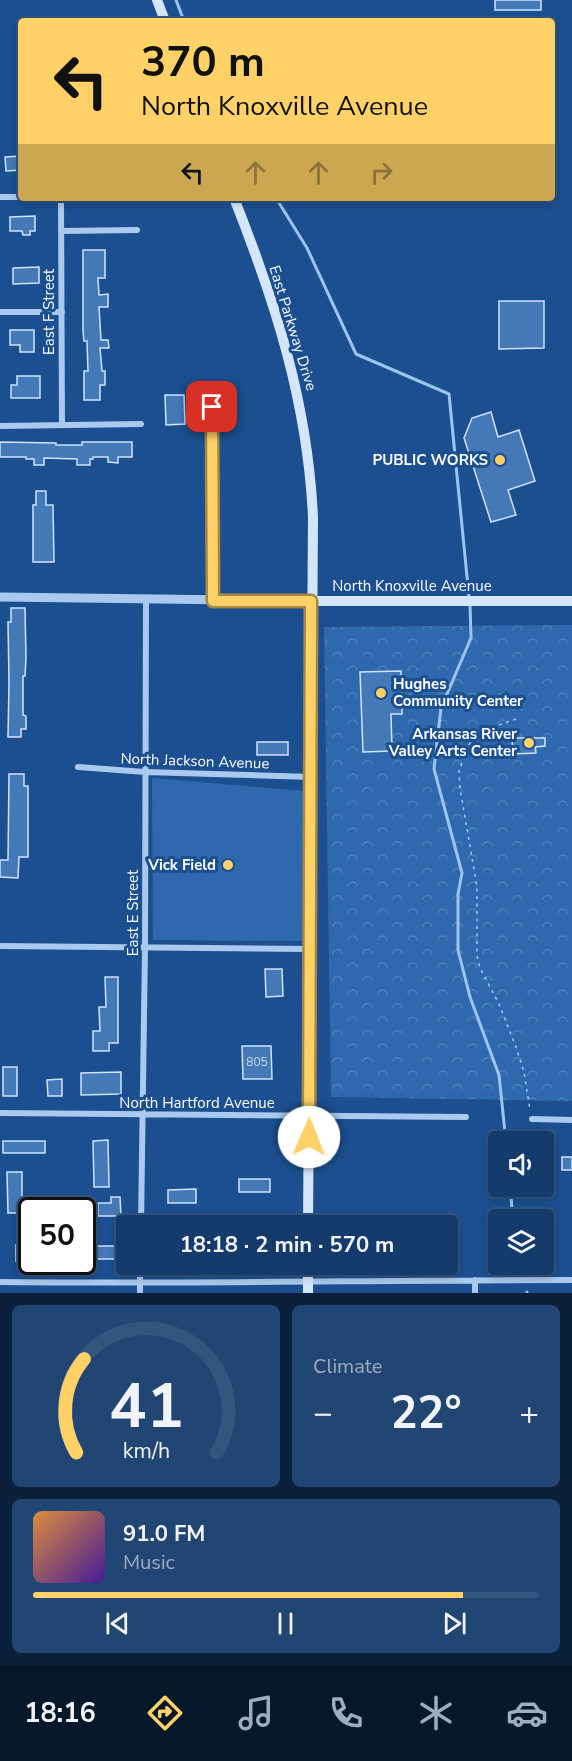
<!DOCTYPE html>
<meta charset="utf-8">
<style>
:root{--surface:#143b6b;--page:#214673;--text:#f1f3f6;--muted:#9dadc1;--line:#33557e;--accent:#ffd166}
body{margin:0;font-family:"Nunito Sans",sans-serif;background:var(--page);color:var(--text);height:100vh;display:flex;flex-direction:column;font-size:22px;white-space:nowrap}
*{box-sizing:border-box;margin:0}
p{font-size:20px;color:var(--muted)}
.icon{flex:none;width:33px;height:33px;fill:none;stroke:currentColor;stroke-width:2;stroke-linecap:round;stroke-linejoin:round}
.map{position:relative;height:1293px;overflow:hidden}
.drawer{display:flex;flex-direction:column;gap:12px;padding:12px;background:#0b203b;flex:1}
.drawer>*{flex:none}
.banner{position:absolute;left:18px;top:18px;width:537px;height:183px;border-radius:6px;box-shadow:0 3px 9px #0003,0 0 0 2px var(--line);background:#ffd166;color:#111;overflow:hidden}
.buttons{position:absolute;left:488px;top:1131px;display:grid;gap:12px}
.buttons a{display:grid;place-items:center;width:66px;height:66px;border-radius:6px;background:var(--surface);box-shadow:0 3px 9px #0003,0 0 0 2px var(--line);font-size:30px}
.speed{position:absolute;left:18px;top:1197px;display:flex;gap:12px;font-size:30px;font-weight:700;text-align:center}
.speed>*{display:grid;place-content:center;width:78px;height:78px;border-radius:50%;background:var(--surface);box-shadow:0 3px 9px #0003,0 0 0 2px var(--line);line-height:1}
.speed .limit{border:3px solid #111;border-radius:9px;background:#fff;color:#111}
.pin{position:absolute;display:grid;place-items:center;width:51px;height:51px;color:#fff;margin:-26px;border-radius:12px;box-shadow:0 3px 9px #0006}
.me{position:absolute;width:66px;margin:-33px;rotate:1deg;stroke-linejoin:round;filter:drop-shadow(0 0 4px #0008)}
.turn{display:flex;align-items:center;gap:21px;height:126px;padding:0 24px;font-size:27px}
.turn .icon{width:78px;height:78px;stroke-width:2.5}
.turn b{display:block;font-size:42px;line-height:51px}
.lanes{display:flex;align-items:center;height:57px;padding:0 24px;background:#0003;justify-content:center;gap:30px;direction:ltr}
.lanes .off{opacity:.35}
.big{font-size:45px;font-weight:700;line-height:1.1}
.drawer .tile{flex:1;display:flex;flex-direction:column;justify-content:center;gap:9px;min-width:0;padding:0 21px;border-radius:9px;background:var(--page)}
.drawer .dial{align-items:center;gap:0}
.dial svg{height:156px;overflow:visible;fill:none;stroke:var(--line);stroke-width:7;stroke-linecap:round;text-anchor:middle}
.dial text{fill:var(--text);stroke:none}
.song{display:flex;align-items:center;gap:18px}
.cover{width:72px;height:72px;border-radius:9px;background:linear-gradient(135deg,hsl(30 70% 55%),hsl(260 70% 35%))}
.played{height:6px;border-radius:3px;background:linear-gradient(90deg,var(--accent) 85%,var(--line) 85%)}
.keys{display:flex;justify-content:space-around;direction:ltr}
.heat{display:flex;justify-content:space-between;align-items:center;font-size:33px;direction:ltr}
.drawer .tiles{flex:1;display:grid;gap:12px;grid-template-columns:1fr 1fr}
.tile:last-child{grid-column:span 2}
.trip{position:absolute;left:116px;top:1215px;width:342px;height:60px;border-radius:6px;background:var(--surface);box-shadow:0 3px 9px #0003,0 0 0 2px var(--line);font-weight:700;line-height:60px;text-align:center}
.tab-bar{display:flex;height:96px;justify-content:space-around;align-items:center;background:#08182b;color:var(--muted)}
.tab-bar .icon{width:42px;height:42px}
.tab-bar .on{color:var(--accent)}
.tab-bar b{font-size:27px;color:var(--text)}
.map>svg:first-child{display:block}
.grass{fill:#2e69ad}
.park{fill:url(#park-crowns)}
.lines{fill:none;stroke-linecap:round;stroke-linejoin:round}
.stream{stroke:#9cc4f0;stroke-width:3}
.building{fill:#4478b7;stroke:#cfe3fa;stroke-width:1.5}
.path{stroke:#a9c9ee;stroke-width:1.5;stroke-dasharray:3 4.5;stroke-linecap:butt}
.minor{stroke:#a9c9ee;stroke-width:6}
.tertiary{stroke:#a9c9ee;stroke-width:9}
.secondary{stroke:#d6e6fa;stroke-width:10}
.route-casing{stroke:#a68842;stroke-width:15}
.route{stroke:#ffd166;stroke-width:10}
.poi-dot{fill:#ffd166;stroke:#1b4f8f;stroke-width:2}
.labels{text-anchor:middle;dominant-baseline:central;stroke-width:6;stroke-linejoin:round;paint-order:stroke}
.number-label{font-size:12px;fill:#d0dded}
.street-label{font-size:15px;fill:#fff;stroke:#1b4f8f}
.poi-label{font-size:15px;font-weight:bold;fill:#fff;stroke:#1b4f8f;text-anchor:end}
</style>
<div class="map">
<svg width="572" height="1293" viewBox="0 0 572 1293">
<defs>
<pattern id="park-crowns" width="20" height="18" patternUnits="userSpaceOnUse" patternTransform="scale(1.5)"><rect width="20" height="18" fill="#2e69ad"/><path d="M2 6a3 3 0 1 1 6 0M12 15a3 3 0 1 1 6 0" fill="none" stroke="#4d80b9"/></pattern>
</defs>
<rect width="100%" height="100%" fill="#1b4f8f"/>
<!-- grass -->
<path class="grass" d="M152,778L305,791L303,941L153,940Z"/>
<!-- park -->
<path class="park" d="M572,625V1101L331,1097L324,627Z"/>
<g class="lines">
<!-- stream -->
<path class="stream" d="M176,0L184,21
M276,198L307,248L356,354L449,394L469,597
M470,604L471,638L441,708L434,769L462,873L458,894V950L470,997L499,1075L506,1142
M510,1186L513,1220
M523,1264V1267
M527,1292V1293"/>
</g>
<!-- building -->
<path class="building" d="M495,0H541V10H495Z
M21,156V170L6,171L5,157Z
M35,216V231H30V235H23L22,231H10V217Z
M83,250H105V278H98L99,295L108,294V307H99L101,340H108L109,348H100L102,371H105V385H100V400H84V371H88L87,341H84L83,331Z
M39,267V283L13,284V268Z
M499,301H544V348L499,349Z
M10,330H34V352H20V345H10Z
M17,376H40V398H11V385H17Z
M165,395H184L185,424L166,425Z
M491,412L498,437L519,430L535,481L508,490L516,515L491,522L464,438L472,418Z
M0,442L56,443V445H82V442H132V457H118V463L108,462V457H93V459H90V465H77V459L44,458V465H34V459H26V457H0Z
M36,491H46V505H53L54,562H33V505H36Z
M11,608H25L26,658L25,676H23V715L26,716V729H21V737H8L9,683L8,622H11Z
M401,671L402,714H391L392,751L363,752L360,672Z
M512,738H545V746L535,747L536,753L513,754Z
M257,742H288V755H257Z
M9,774H24V786H28V857H19L18,878L0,877V860H8Z
M265,969H282L283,996L266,997Z
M105,977H118V1043H109V1051H93V1031H100L99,1007H106Z
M242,1046H271L272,1079H243Z
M3,1067H17V1096H3Z
M121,1072V1094L81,1095V1073Z
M62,1079V1096H48L47,1080Z
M108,1140L109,1187H94L93,1141Z
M3,1141H45V1153H3Z
M562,1157H572V1170H562Z
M7,1172H22V1213H8Z
M239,1179H270V1192H239Z
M196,1189V1203H168V1190Z
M111,1197H120L121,1216H98V1203H111Z
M456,1237V1252H447V1238Z
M16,1245H29V1261H16Z
M95,1246H121V1259H95Z"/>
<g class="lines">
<!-- path -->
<path class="path" d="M516,719L481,731L470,743L459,770L460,788L477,887V956L480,968L499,1004L516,1047L524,1072L530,1110"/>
<!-- minor -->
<path class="minor" d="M0,197H21
M61,198L62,425
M61,231L137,230
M0,312H62
M212,407L213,601
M0,426L141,424
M78,767L145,772L312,777
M0,946L310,949
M0,1113L466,1117
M532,1119L572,1120
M141,1226L145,947L146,601
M140,1264V1293
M0,1282C191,1284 381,1280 572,1280
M475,1293V1280"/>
<!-- tertiary -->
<path class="tertiary" d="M0,597L311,601"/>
<!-- secondary -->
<path class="secondary" d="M157,0L165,21
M234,198C276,304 308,404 313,518L308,1226
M311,601H572
M308,1293V1264"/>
</g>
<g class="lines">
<defs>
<path id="route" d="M212,407L213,601H311L309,1137"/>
</defs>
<!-- route casing -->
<use href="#route" class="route-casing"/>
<!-- route -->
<use href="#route" class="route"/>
</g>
<!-- markers -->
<g class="poi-dot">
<circle cx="500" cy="460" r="6"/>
<circle cx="381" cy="693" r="6"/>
<circle cx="529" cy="743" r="6"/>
<circle cx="228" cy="865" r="6"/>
</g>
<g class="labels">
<!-- number labels -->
<g class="number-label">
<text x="257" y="1062">805</text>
</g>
<!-- street labels -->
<g class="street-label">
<text transform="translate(49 312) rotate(-90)">East F Street</text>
<text transform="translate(293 328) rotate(73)">East Parkway Drive</text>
<text x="412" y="586">North Knoxville Avenue</text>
<text transform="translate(195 761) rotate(2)">North Jackson Avenue</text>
<text transform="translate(133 913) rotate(-90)">East E Street</text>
<text x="197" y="1103">North Hartford Avenue</text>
</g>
<!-- poi labels -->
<g class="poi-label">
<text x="488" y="460">PUBLIC WORKS</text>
<text x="393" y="684" text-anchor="start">Hughes<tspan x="393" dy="17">Community Center</tspan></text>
<text x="517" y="734">Arkansas River<tspan x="517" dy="17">Valley Arts Center</tspan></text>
<text x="216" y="865">Vick Field</text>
</g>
</g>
</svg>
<div class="buttons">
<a><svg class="icon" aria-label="sound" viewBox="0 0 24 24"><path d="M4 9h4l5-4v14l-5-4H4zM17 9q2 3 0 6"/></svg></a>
<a><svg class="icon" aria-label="layers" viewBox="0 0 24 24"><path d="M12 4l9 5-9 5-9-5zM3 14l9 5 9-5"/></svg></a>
</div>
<div class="speed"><div class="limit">50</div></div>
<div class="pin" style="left:212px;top:407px;background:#d93025"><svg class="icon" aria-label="arrive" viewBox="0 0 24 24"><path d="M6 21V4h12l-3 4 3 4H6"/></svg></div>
<svg class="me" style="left:309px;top:1137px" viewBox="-20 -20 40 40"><circle r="19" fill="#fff"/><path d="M0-13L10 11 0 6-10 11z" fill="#ffd166"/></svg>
<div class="trip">18:18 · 2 min · 570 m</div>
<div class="banner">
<div class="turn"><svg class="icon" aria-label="left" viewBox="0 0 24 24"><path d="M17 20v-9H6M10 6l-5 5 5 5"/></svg><div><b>370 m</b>North Knoxville Avenue</div></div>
<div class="lanes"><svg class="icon" aria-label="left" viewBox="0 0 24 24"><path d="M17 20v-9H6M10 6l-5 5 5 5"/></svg><svg class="icon off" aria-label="ahead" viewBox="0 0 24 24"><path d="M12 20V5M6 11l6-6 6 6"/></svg><svg class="icon off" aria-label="ahead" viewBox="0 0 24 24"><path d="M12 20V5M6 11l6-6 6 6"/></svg><svg class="icon off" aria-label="right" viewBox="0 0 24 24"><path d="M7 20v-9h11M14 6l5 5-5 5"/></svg></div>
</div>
</div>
<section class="drawer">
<div class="tiles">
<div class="tile dial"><svg viewBox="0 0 100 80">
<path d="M14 69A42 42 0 1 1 86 69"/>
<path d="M14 69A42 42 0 0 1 18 21" stroke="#ffd166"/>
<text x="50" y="56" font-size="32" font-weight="700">41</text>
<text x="50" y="72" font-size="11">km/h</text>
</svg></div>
<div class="tile"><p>Climate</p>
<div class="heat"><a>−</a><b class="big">22°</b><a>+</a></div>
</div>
<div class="tile">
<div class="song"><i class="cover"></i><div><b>91.0 FM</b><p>Music</p></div></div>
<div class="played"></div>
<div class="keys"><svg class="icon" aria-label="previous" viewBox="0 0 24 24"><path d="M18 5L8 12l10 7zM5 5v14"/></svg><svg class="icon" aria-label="pause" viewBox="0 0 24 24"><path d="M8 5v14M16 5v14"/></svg><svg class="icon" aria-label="next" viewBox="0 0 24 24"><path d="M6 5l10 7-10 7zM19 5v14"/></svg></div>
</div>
</div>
</section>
<nav class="tab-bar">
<b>18:16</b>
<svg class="icon on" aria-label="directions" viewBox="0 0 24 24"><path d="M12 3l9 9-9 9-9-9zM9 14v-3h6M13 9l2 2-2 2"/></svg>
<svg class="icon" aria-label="music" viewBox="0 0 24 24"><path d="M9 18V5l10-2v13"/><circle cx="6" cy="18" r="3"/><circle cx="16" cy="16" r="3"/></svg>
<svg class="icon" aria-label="phone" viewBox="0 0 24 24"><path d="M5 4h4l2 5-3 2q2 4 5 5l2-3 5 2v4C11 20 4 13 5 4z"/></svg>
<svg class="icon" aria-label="climate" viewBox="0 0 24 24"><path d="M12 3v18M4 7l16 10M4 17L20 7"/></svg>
<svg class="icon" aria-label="car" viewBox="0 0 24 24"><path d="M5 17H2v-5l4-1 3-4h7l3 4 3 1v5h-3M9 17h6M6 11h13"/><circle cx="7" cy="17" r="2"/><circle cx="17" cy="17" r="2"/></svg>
</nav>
